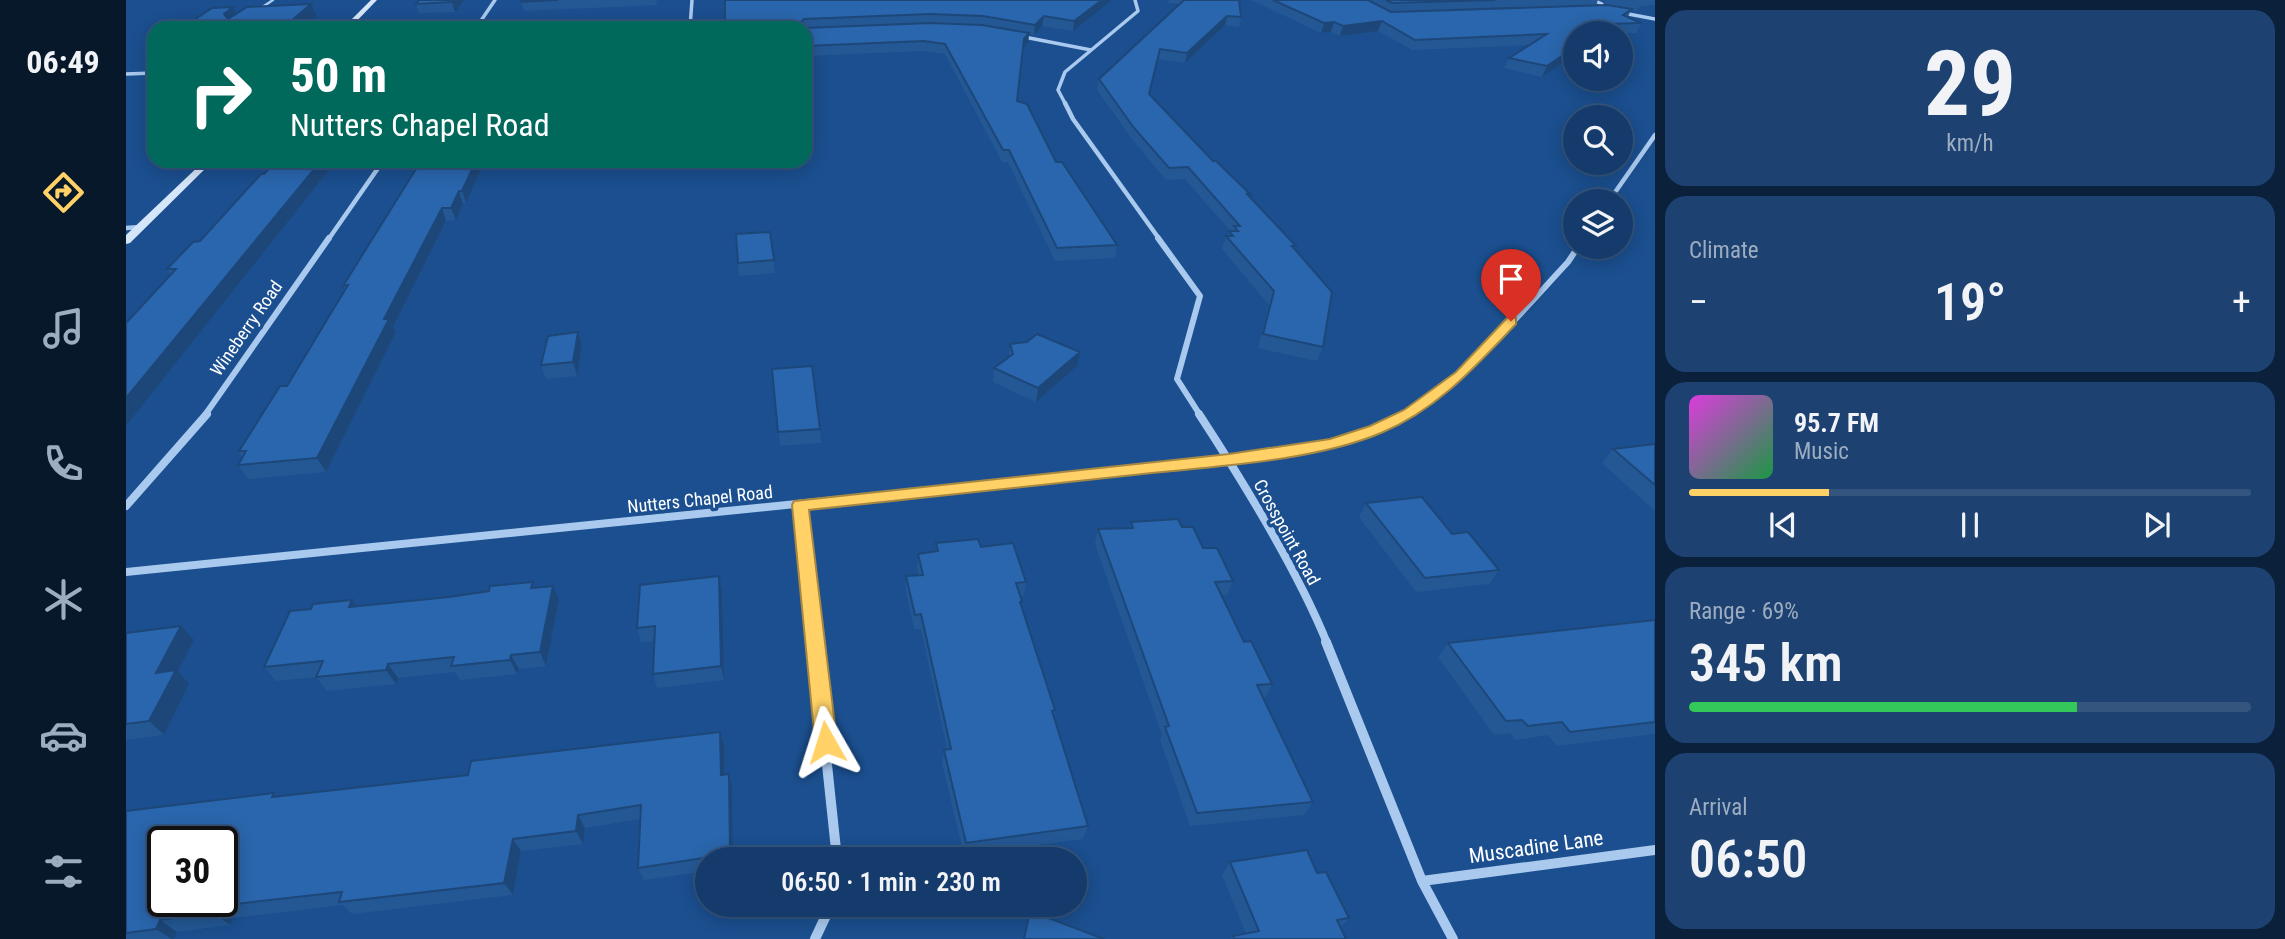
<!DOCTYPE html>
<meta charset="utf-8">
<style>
:root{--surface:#143b6b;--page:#1d4271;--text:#f1f3f6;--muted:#9dadc1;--line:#33557e;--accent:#ffd166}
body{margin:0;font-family:"Roboto Condensed",sans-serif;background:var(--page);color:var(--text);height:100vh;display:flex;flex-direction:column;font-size:26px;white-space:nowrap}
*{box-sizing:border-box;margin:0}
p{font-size:23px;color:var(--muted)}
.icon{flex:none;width:38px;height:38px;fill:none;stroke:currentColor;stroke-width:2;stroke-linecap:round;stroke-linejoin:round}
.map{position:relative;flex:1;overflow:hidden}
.side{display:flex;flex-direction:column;gap:10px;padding:10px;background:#0b203b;width:630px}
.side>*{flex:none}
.hud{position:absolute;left:21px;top:21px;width:665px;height:147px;border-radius:21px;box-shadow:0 4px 18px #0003,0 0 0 2px var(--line);background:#00695c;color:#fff;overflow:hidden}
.fabs{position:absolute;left:1437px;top:21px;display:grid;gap:14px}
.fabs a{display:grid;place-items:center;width:70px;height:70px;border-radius:50%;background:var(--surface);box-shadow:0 4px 18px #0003,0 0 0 2px var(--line);font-size:35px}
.speed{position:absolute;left:21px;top:826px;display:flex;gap:14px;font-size:35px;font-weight:700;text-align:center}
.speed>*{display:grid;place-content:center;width:91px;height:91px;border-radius:50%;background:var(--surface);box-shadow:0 4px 18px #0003,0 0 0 2px var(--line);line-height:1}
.speed .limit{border:4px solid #111;border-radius:10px;background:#fff;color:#111}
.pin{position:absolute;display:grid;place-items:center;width:60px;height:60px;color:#fff;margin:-72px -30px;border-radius:50% 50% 50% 0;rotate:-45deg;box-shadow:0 0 7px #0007}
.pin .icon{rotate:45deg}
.me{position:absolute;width:77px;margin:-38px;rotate:354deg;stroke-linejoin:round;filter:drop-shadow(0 0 5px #0008)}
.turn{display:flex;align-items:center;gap:24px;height:147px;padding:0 28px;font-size:32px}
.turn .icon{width:91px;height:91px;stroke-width:2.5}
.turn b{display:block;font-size:49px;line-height:60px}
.big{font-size:52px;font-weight:600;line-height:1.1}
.side .tile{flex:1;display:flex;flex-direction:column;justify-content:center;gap:10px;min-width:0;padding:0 24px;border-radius:21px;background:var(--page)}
.side .dial{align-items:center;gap:0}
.dial b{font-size:91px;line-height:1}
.song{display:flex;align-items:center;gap:21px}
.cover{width:84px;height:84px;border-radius:10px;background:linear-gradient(135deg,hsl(300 70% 55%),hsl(140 70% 35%))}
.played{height:7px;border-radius:4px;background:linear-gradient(90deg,var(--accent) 25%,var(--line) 25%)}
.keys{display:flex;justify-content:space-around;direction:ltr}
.heat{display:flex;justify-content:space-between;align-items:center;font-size:38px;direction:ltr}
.charge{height:10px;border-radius:5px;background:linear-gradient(90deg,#34c759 69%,var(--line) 0)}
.trip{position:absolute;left:569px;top:847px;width:392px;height:70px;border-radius:35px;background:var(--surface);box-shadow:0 4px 18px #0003,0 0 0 2px var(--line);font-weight:600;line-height:70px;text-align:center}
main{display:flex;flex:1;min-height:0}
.tabs{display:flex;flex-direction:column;width:126px;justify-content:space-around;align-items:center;background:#08182b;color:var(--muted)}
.tabs .icon{width:49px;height:49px}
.tabs .on{color:var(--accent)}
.tabs b{font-size:32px;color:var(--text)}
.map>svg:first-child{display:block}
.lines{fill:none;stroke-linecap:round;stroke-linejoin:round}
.lane{stroke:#a9c9ee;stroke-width:2.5}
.street-far4{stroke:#a9c9ee;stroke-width:3.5}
.street-far3{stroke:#a9c9ee;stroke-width:4.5}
.street-far2{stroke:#a9c9ee;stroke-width:6}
.street-far1{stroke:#a9c9ee;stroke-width:8}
.street{stroke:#a9c9ee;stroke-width:10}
.secondary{fill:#d6e6fa;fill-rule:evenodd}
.wall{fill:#245895}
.shaded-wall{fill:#1d4779}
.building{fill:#2a66ad;stroke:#1d4779;stroke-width:2;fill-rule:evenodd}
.route{fill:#ffd166;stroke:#a68842;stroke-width:2}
.labels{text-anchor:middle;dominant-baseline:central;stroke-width:7;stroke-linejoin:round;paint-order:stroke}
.street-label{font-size:18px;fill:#fff;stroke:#1b4f8f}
.near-street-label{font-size:21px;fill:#fff;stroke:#1b4f8f}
</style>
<main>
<nav class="tabs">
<b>06:49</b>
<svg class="icon on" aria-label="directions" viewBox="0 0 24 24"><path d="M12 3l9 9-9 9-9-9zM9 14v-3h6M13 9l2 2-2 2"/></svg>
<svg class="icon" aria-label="music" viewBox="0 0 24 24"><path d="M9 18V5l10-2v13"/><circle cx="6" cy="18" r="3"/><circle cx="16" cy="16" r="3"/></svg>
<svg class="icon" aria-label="phone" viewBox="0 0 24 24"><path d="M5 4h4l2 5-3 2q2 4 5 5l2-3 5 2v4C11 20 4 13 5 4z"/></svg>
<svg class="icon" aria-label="climate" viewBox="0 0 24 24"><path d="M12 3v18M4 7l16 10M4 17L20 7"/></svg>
<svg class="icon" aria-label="car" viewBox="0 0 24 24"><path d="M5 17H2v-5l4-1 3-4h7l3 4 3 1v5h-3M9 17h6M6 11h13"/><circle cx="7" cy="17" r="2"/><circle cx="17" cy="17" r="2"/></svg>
<svg class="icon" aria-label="filters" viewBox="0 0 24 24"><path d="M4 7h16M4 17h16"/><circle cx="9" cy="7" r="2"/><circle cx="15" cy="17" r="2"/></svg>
</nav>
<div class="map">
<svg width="1529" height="939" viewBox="0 0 1529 939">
<rect width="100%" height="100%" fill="#1b4f8f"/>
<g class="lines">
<!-- lane -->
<path class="lane" d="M135,8L147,0"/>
<!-- street-far4 -->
<path class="street-far4" d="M1467,0L1476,4L1477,10
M1497,13L1529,19
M350,28L369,0
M564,28L566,0
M893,36L965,50
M0,74L28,73
M940,105L932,90L939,72L1012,11L1009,0"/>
<!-- street-far3 -->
<path class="street-far3" d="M939,103L947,119L1034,240
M1483,201L1529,135
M0,228L14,227
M202,240L257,161"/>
<!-- street-far2 -->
<path class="street-far2" d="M1032,238L1074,296L1051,379L1074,415
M79,415L203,238
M1280,415C1344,374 1391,317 1442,262L1452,247"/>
<!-- street-far1 -->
<path class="street-far1" d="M1073,414C1118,483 1170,567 1201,643
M674,505L688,643
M0,506L81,414
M0,572L1103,460C1163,452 1230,447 1283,414"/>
<!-- street -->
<path class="street" d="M688,642L711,859
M1200,642L1296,881L1327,939
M1296,881L1529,850
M689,939L705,905"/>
<!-- secondary -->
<path class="secondary" d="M245,0H251L224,28H217Z
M78,161H87L4,243L0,244V235Z"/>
</g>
<!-- wall -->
<path class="wall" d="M338,0L329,12L293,13L290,4Z
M396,0H531L530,5L398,11L395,2Z
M599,0H986L947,31L916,26L908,35L903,34L902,43L897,49L891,101L930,162L991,245L989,258L929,261L882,162H876L819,54L798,51L679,56V28Z
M1043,0H1113L1115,17L1113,27L1099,25L1059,63L1032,59L1023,95L1087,161L1124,194L1123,197L1170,246L1169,249L1197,347L1191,361L1132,348L1143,305L1096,249L1100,236H1101L1104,231L1059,179L1040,180L1006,139L971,90L973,79L1054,4L1042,3Z
M1125,0H1472L1470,5H1480L1478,0H1529V5L1514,6L1510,11L1505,10L1502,17L1515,23L1510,33H1449L1416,77L1378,68L1383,58L1404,45L1286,50L1252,31L1214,36L1205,32L1195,33Z
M210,161L0,426V323L45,274L41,269L74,241Z
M359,161L340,203L337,204L330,220L320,221L267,327L270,332L200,472L122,479L112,465L116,457L113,451L161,386L219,290L217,286Z
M644,232L649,273L613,276L612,263Z
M452,332L456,346L451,376L420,379L415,365Z
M884,344L951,366L910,402L867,382L868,368L883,357Z
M646,369L694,429L695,443L654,446Z
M1529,444V511L1476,463L1487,449Z
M1240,503L1326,534L1373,570L1363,584L1290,592L1233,517Z
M1005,522L1056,527L1107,581L1101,595L1096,596L1118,642L1146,684L1139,698H1137L1187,802L1178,815L1064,826L1034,740L1036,735L969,544L972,529L1003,528Z
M810,543L855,547L900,582L898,596H894L896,601L895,606L929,710L928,716L962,826L957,839L838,855L816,763L818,750L821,749L795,629H788L780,591V576L793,575L791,568L792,554L810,552Z
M593,576L596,590L598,680L531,688L527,674L528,641L515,642L511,628Z
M409,588L433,600L420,666L393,669L391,674L334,680L329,672L272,678L270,684L201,691L190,677L150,681L138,667L185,609L226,600L230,606Z
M1529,620V734L1431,746L1422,735L1389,740L1384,733L1368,735L1312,657L1322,643Z
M0,633L68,640L52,671L63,684L38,735L0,740Z
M594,732L598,745V774L606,787L607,859H581V871L518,880L512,868L514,819L459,828L457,844L395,851L387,895L226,914L217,905L107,918L104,925L51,932L48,939H0V811L148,793L151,796L342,775Z
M1104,862L1191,873L1223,918L1215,928L1220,939H1105L1107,936L1120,934L1096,875Z"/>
<!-- shaded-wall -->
<path class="shaded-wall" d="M328,0H338L329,12L326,2Z
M976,0H986L947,31L948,21Z
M185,4L191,17L178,28H157Z
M107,7L113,20L104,27L98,14Z
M918,16L916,26L908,35L909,25Z
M1101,16L1099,25L1059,63L1061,53Z
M1256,21L1252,31L1214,36L1217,26Z
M1208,22L1205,32L1195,33L1198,23Z
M1483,24L1479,33H1470Z
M903,33L902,43L897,49L898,39Z
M1449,47V54L1416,77L1421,66Z
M195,161H210L0,426V398Z
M350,161H359L340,203L336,191Z
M333,191L337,204L330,220L325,208Z
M316,208L320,221L267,327L270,332L200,472L191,458L258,319Z
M452,332L456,346L451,376L447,362Z
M954,352L951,366L910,402L912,388Z
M593,576L596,590L598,680L595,666Z
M427,586L433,600L420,666L414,652Z
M226,600L235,614L223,607Z
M55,626L68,640L52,671L63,684L38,735L23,721L30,673Z
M385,655L393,669L391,674L384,660Z
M262,664L272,678L270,684L260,670Z
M594,732L598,745V788L595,775Z
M603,774L606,787L607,859H606L604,854Z
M452,815L459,828L457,844L450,831Z
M387,839L395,851L387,895L378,883Z
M91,906L107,918L104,925L88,913Z
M34,920L51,932L48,939H45L30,929Z"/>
<!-- building -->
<path class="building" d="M293,0H328L326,2L290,4Z
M396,0H432L395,2Z
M599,0H976L948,21L918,16L909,25L857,16L804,14L678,19L674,23L679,28L804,23L856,25L903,33L898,39L891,101L901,104L930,162H936L991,245L931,248L883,150H877L819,44L798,41L679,46V28H599Z
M1058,0H1113L1115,17L1101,16L1061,53L1034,49L1023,94L1087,161H1090L1124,194H1121L1170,246H1166L1206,292L1197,347L1137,334L1148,291L1100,236H1107L1103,231H1112L1108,226H1114L1062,167L1043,168L1008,128L973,79Z
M1147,0H1242L1265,12L1481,5L1506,9L1497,15L1515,23L1483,24L1470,33H1449V47L1421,66L1383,58L1421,34L1289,40L1256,21L1217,26L1208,22L1198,23Z
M1260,0H1369L1266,3Z
M185,4L157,28H56L86,8L107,7L98,14L102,19L121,7Z
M150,161H195L0,398V323L50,269H41L67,242L74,241L135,174H138Z
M295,161H350L336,191H333L325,208H316L258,319H263L191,458L112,465L120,451H113L154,386H161L222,285L217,286Z
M644,232L648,260L612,263L610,234Z
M452,332L447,362L415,365L422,336Z
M911,334L954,352L912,388L868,368L887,354L884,344L901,342Z
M686,366L694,429L652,432L646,369Z
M1529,444V485L1487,449Z
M1296,497L1326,534L1342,532L1373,570L1299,578L1240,503Z
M1052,519L1056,527H1067L1077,548H1091L1107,581L1089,582L1118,642L1125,641L1146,684L1131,685L1187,802L1071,813L1039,727L1043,726L972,529L1007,528L1005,522Z
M852,539L855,547L887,543L900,582L890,583L896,601L894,602L929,710L926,711L962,826L840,843L818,750L825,749L795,614L789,615L780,576L797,575L792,554L812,551L810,543Z
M593,576L595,666L527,674L529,626L511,628L514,585Z
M407,582L405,588L427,586L414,652L385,655L384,660L325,666L328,657L262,664L260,670L190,677L197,661L138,667L164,611L185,609L187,604L226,600L223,607L323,597L363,591L364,586Z
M1529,620V722L1444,732L1436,722L1402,726L1396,720L1380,721L1322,643Z
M55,626L30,673L50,670L23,721L0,724V633Z
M594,732L595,775L603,774L604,854L512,868L515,805L452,815L450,831L387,839L378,883L213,902L216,892L91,906L88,913L34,920L30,929L0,933V811L148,793L146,797L342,775L345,761ZM37,842H96V901H37Z
M1181,850L1191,873L1200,872L1223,918L1211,920L1220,939H1108L1107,936L1133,931L1104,862Z
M904,911L978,939H898Z"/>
<!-- route -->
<path class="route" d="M1385,317L1390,318V324C1350,366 1311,410 1255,433C1191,460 1096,466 1026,473C912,485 797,498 683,510L711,742L708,749L700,752L692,749L689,742L666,505L668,501L1103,454L1204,439L1244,426L1278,410L1330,372L1381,318Z"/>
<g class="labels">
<!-- street labels -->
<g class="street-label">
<text transform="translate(120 328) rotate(-55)">Wineberry Road</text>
<text transform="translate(574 499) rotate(-6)">Nutters Chapel Road</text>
<text transform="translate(1161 532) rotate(61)">Crosspoint Road</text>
</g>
<!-- near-street labels -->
<g class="near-street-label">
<text transform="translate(1410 847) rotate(-8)">Muscadine Lane</text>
</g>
</g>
</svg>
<div class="fabs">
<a><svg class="icon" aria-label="sound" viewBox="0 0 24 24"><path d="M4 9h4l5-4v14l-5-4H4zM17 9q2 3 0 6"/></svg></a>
<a><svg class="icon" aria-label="search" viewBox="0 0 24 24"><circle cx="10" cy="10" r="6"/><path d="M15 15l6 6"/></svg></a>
<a><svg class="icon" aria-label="layers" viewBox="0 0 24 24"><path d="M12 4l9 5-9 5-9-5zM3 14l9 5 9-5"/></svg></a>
</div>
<div class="speed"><div class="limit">30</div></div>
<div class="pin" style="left:1385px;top:321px;background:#d93025"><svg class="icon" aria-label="arrive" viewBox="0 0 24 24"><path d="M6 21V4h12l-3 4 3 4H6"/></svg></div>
<svg class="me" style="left:700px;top:742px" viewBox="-20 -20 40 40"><path d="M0-17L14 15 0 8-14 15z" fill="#ffd166" stroke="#fff" stroke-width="4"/></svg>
<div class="trip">06:50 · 1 min · 230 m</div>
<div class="hud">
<div class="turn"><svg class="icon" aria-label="right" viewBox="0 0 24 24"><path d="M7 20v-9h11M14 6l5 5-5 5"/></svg><div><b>50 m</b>Nutters Chapel Road</div></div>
</div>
</div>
<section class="side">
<div class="tile dial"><b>29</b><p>km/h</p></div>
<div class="tile"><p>Climate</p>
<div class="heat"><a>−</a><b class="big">19°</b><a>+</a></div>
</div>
<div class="tile">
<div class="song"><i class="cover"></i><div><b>95.7 FM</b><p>Music</p></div></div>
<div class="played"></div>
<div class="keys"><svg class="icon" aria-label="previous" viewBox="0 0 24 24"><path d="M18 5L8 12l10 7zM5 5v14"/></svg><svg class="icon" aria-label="pause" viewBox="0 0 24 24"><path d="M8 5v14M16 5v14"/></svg><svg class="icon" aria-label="next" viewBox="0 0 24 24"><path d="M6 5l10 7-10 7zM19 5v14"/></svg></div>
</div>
<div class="tile"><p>Range · 69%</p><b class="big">345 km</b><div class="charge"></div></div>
<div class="tile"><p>Arrival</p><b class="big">06:50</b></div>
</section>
</main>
